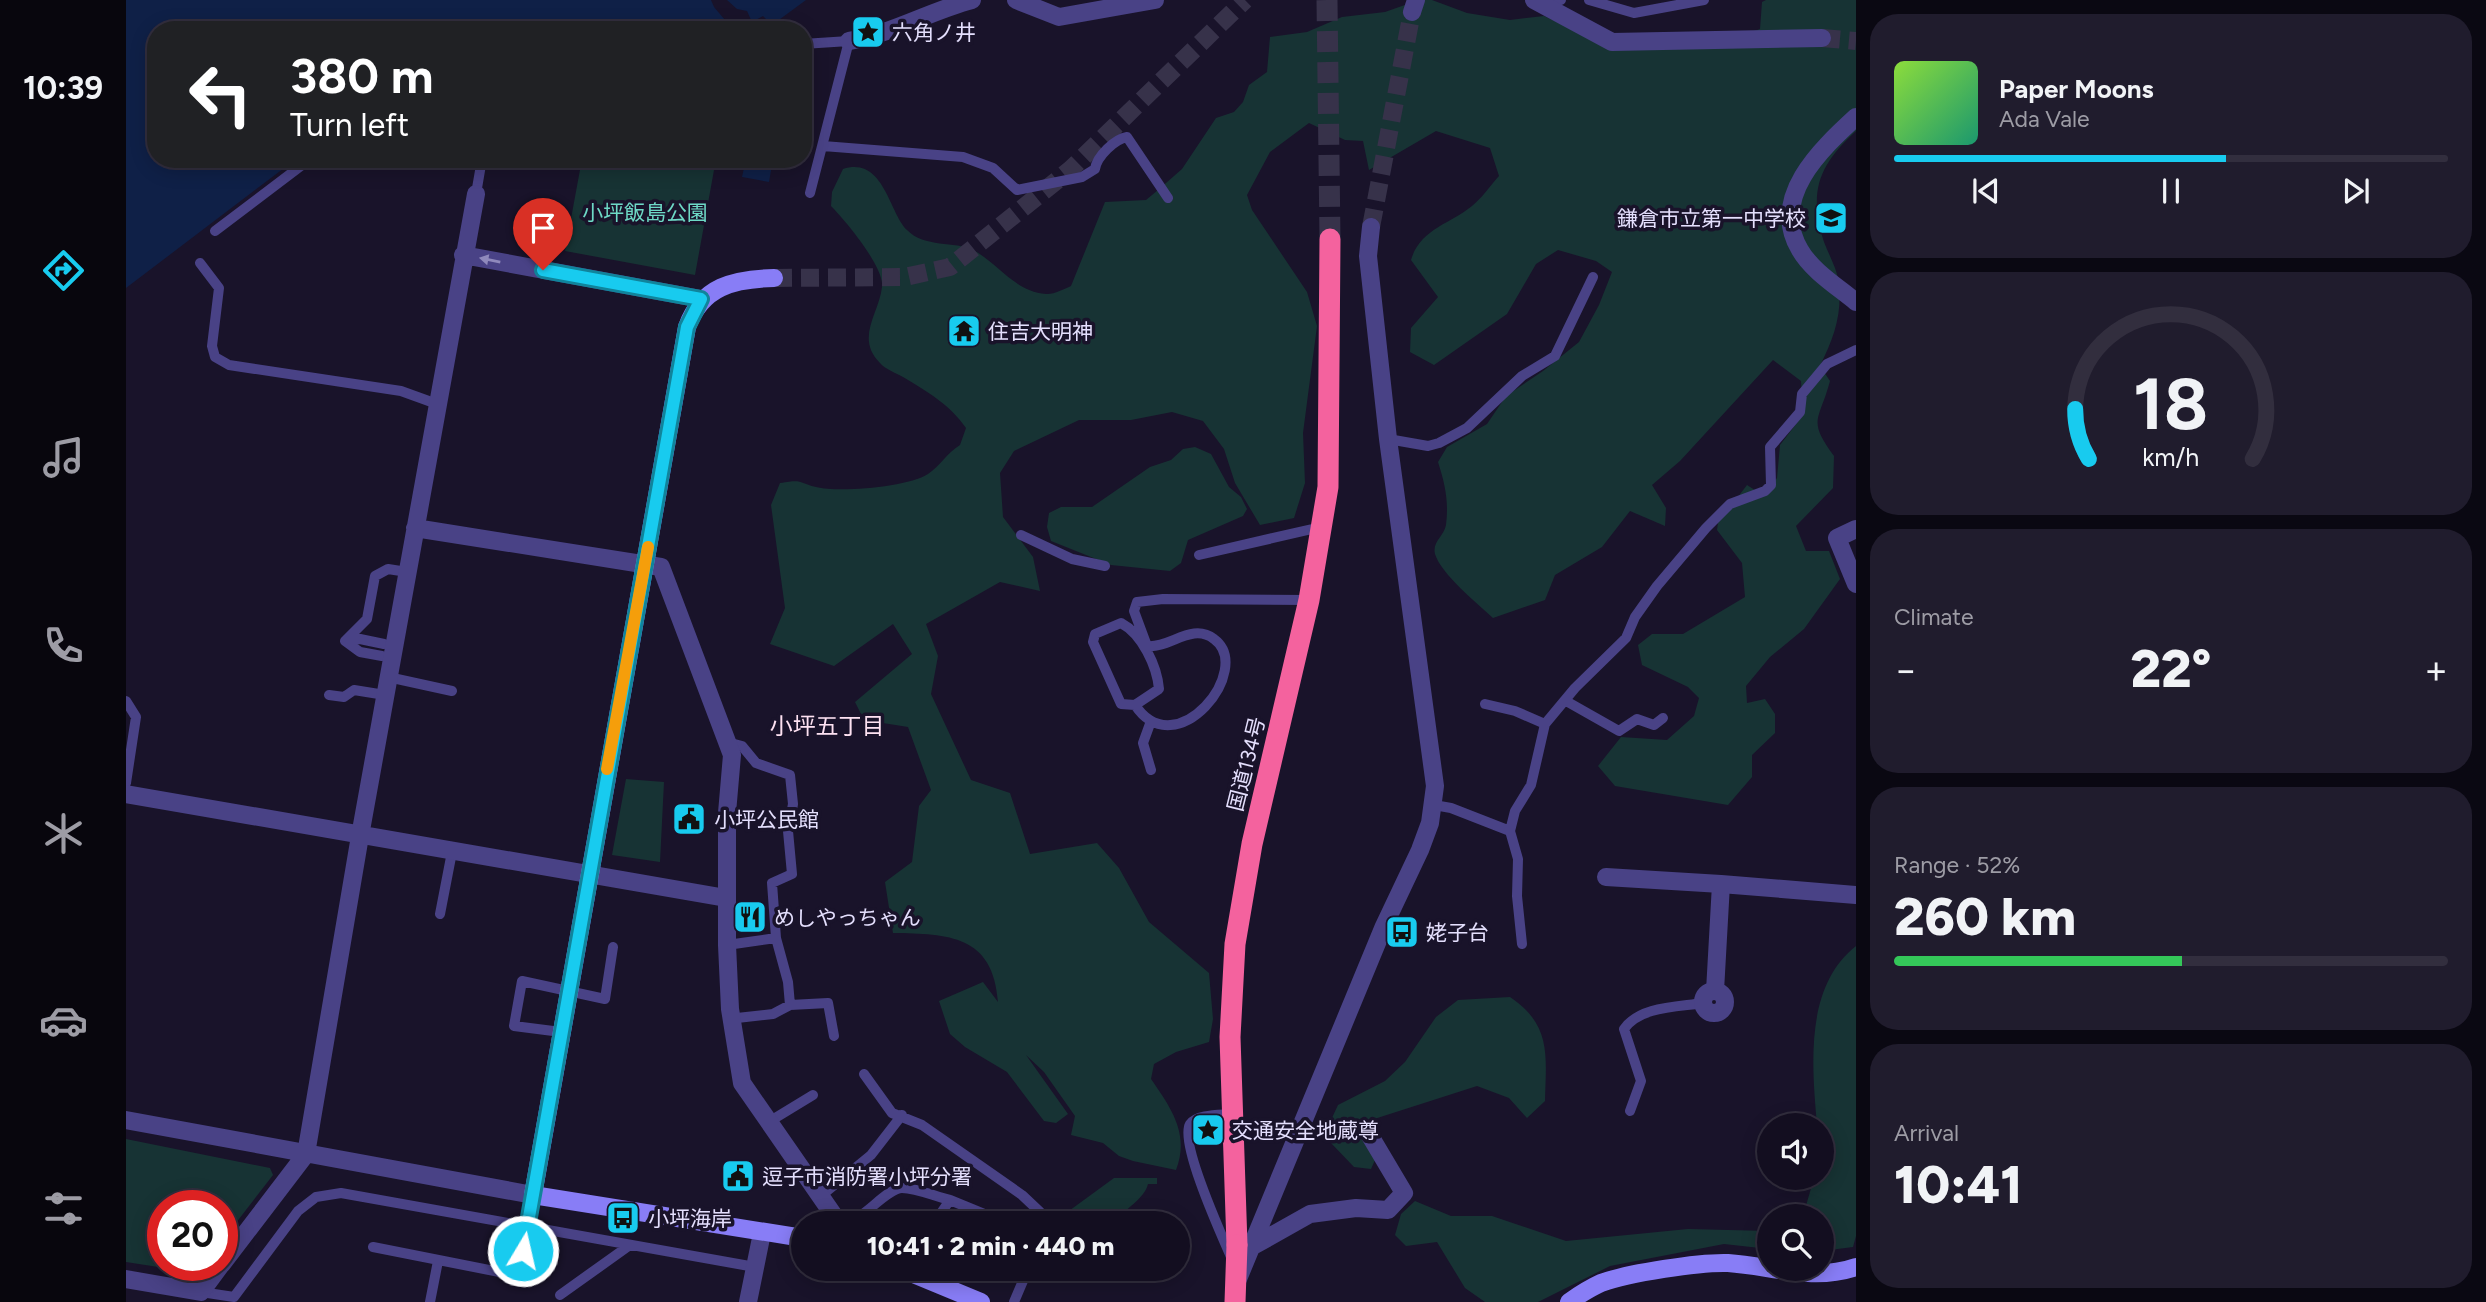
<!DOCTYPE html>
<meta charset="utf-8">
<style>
:root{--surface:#130e20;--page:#201c2d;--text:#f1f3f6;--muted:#9d9ca5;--line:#322e3e;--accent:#18cbef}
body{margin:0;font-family:Figtree,"Noto Sans JP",sans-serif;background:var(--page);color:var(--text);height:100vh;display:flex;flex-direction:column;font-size:26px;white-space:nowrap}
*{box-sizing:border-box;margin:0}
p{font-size:23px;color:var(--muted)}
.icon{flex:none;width:38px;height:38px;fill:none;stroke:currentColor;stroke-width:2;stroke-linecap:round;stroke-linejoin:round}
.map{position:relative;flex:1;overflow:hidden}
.side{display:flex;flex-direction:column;gap:14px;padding:14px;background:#0a0812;width:630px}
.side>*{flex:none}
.guide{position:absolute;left:21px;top:21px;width:665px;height:147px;border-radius:28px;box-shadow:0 4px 18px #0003,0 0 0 2px var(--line);background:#202124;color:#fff;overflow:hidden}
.tools{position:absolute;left:1631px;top:1113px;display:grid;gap:14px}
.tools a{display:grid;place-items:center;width:77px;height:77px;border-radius:50%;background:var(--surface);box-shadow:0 4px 18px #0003,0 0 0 2px var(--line);font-size:35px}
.speed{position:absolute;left:21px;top:1190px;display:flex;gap:14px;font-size:35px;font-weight:700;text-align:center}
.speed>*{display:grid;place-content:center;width:91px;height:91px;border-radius:50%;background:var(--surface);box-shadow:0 4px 18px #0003,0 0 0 2px var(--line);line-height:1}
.speed .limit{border:10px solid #d22;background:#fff;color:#111}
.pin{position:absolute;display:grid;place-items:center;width:60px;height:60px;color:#fff;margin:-72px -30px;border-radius:50% 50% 50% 0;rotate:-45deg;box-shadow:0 0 7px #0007}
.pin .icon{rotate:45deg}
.me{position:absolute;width:77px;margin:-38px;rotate:9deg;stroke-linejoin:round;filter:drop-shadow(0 0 5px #0008)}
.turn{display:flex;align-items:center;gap:24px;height:147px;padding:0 28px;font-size:32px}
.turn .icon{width:91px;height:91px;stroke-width:2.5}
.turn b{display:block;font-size:49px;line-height:60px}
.big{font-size:52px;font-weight:800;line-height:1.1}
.side .tile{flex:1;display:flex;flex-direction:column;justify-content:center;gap:10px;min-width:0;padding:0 24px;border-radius:28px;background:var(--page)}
.side .dial{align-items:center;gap:0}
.dial svg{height:182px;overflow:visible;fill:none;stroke:var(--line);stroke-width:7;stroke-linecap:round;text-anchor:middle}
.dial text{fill:var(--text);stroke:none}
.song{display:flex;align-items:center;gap:21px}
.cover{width:84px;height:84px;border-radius:10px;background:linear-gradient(135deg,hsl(90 70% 55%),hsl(160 70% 35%))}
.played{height:7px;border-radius:4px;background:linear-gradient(90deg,var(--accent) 60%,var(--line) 60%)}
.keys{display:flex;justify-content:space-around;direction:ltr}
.heat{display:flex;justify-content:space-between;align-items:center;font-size:38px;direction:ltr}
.charge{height:10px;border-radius:5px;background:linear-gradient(90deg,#34c759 52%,var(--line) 0)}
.trip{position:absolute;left:665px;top:1211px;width:399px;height:70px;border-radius:35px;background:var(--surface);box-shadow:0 4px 18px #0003,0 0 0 2px var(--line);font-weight:800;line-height:70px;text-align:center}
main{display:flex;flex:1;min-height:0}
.menu{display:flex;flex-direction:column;width:126px;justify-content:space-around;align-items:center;background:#08060d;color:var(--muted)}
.menu .icon{width:49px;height:49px}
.menu .on{color:var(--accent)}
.menu b{font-size:32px;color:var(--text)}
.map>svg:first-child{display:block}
.green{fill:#173334}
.water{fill:#0f2047}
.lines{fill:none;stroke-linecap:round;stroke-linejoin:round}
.street-tunnel{stroke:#37324a;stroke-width:18;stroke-dasharray:18 9;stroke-linecap:butt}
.secondary-tunnel{stroke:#37324a;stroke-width:18;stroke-dasharray:18 9;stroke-linecap:butt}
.highway-tunnel{stroke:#37324a;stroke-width:21;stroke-dasharray:21 10;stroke-linecap:butt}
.lane{stroke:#494286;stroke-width:10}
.street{stroke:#494286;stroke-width:18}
.secondary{stroke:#887df6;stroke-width:18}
.highway{stroke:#f4629e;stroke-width:21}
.highway-bridge{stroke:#f4629e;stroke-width:21}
.oneway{fill:#8f89bc}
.route-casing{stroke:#10849b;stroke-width:18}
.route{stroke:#18cbef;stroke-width:12}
.slow{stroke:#f59e0b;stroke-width:12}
.labels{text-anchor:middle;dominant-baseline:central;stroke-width:7;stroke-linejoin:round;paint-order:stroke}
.poi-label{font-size:21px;fill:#e4dffd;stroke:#19132a;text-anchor:start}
.park-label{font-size:21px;fill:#6ed9c6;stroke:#19132a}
.street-label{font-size:21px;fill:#e4dffd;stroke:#19132a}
.neighbourhood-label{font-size:23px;fill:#fde1f1;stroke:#19132a}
</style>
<main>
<nav class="menu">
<b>10:39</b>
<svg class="icon on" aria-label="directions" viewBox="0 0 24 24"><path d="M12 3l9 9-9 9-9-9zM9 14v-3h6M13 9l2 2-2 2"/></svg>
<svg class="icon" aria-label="music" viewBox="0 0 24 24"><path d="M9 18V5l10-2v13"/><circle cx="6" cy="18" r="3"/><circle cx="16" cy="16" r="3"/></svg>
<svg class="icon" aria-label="phone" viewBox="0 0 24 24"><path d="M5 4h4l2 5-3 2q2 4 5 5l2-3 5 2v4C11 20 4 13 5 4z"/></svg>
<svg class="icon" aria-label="climate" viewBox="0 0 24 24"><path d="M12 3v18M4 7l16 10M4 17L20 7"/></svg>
<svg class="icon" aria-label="car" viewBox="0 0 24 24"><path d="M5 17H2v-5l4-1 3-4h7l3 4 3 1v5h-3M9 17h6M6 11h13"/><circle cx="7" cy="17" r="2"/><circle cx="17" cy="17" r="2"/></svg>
<svg class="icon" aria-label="filters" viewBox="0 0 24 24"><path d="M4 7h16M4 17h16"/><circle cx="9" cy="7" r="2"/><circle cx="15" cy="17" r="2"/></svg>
</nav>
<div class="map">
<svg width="1730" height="1302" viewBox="0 0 1730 1302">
<rect width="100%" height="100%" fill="#19132a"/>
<!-- green -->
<path class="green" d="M1293,0H1306L1341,13L1384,20L1418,16L1460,36L1605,39L1634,29L1636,2L1640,0H1730V131C1693,165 1682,191 1698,242C1703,255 1711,269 1713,283C1716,316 1708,337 1694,366L1704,381C1693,422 1681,419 1708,456L1707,488L1670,526L1680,551H1703L1714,579L1678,629L1644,657L1620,686L1621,703L1639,699L1649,714V733L1626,755V777L1602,805L1489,786L1472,766L1495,737L1541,740L1568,716L1573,698L1562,687L1516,665L1512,645L1526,634H1557L1619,597L1616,563L1591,530L1592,523L1621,485L1638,496L1651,478L1654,445L1677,415L1675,381L1647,360L1554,461L1526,485L1540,508L1539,526L1504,511L1476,547L1429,575L1419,600L1367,618C1351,603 1315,574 1309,554C1306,542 1318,536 1320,525C1323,501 1319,484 1312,462L1321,447L1361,424L1380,396L1417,371L1453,342L1473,305L1486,272L1470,261L1432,250L1410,264L1381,314L1308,365L1284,352L1285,328L1312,297L1285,260C1294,229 1324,224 1346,206C1356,198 1364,186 1373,176L1364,148L1310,131L1243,170L1237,141L1219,140L1183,123L1144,152L1121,195L1126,210L1181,292L1191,326L1177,433L1179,483L1168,518L1134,525L1109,483L1098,449L1077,421L1046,412L1005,420H953L888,451L874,473L877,517L907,557L914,591L874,582L800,624L812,656L805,694L845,780L884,793L904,854L971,843L993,868L1023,922L1083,973L1087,1019L1083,1042L1050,1052L1028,1064L1025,1079C1045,1108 1064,1134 1050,1170L1007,1161L993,1156L977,1143L945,1135L949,1116L918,1072L900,1055L942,1114L930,1123L918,1121L881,1072L839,1047L824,1034L813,1001L857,982L872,1002C867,935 823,934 767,933L759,882L786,862L793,806L805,790L782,727L738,720L729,702L786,654L767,624L708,666L644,644L659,608L645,505L654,483C677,479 671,482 690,487C713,493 782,487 802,474C814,466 821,453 834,445L840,428C823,404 802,392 777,377C770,373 759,369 754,363C729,338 753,314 756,287C759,268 719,220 705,206L706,192L717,169C758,156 763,213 781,230C798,248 829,241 847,250C872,263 889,292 920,294C927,295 938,289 945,286L979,202L1020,200L1032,190L1056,169L1090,118L1108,112L1117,102L1123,85L1141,72L1144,37L1181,32L1216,17L1259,12Z
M456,159H590L569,275L439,251Z
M1069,447L1085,454L1103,487L1115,497L1121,509L1117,516L1062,540L1055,563L1044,571L985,565L925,541L921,527L923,513L935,507H966L1024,467L1045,460L1057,449Z
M500,779L538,782L534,862L486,855Z
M1730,946V1236L1727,1247L1696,1251V1216H1677L1688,1178H1696V1125H1691C1686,1066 1678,987 1730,946Z
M1384,997C1426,1025 1420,1056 1419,1101L1401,1118L1383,1098L1351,1086L1242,1121L1232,1132L1249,1160L1245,1169L1228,1167L1205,1143V1120L1212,1105L1259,1081L1279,1062L1310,1017L1332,1000Z
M0,1139L144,1168L147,1175L96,1241V1206H37V1265H77L71,1273L0,1262Z
M988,1178H1031V1184H1022C1018,1200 998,1208 990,1223L916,1222L921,1214L936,1216Z
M1289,1201L1325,1216H1366L1440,1241L1562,1229L1643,1231V1249L1598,1244L1484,1266L1412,1302H1359L1339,1288L1311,1242L1280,1246L1269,1235L1275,1214Z"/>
<!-- water -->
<path class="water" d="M0,0H585L588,7L599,20L594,30H30V159H170L0,288Z
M601,0H680L646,25L637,16L626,22L621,11L611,9Z
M620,159H647L643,182L616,177Z"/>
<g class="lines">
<!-- street-tunnel -->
<path class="street-tunnel" d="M1696,38L1730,41
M1245,227L1286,12"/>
<!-- secondary-tunnel -->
<path class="secondary-tunnel" d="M648,278L779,277L824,267L945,169L1119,0"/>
<!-- highway-tunnel -->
<path class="highway-tunnel" d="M1201,0L1204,239"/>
<!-- lane -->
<path class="lane" d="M1463,0L1508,13L1578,0
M1414,1L1435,0
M677,44L723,41L684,193
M697,146L837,157L867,168L891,190L956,177L969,169C971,156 989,139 1001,137L1042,198
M350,194L356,159
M89,231L184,159
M74,263L93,288L86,346L89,357L103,365L275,391L311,404
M1262,439L1302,446L1313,443L1341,428L1396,376L1429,356L1467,277
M895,535L946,559L979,566
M1073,555L1195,527
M995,623C1016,634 1031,666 1033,689L1009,705L995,704L967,642L969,634Z
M219,641L241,619L249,576L262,569L281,572
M219,641L234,652L256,656
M219,641L234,639L258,644
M262,677L326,691
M203,695L218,697L228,690L259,695
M0,701L10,717L0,783
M1440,701L1493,731L1511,719L1528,725L1537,718
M1359,704L1389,711L1419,724
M1009,705C1050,767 1129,669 1088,639C1066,622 1043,649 1021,646L1008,611L1011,602L1037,599L1183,600
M1025,721L1017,743L1025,770
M601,742L616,746L630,763L664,775L667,804L662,831L666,874L646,883L650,938L662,982L664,1005
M1308,805L1325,808L1384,831
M314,914L326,852
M1396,944L1391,896L1392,859L1384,831L1389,811L1405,785L1419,724L1449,688L1500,638L1509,617L1531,586L1580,528L1604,504L1639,491L1645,485L1644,447L1674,412L1676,394L1701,364L1730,350
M601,945L650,938
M611,1018L647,1014L664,1005L702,1003L708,1036
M435,1032L388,1026L396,981L479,999L487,947
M738,1074L766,1113L796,1125L896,1195L914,1212L907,1218L889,1223
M1504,1111L1515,1081L1498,1029C1514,1006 1552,1007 1577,1003
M641,1123L687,1095
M695,1196L745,1155L776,1115
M721,1223C739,1218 761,1188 776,1188C791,1188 810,1197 824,1200
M808,1223L824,1200L880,1223
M247,1247L393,1276L407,1195
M1105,1257C1096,1236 1053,1142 1064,1124C1071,1114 1094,1115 1105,1114
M75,1292L108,1297L172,1211L190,1197L215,1193L629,1267
M434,1295L504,1245
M304,1302L312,1261
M888,1302L902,1269"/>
<!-- street -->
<path class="street" d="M890,0L933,17L1029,0
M1408,0L1486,42L1696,38
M1286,12L1290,0
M723,41C766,34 804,11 846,0
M1730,117C1694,150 1643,198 1674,250C1686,271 1712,287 1730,302
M337,255L575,299
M289,528L535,567L606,755L601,813V945L604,1009L616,1083L713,1223
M1730,529L1711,538L1730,584
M0,794L600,898
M1480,877L1595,884L1589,991
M1595,884L1730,895
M1577 1002a11 11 0 1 1 22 0a11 11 0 1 1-22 0Z
M0,1120L407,1195
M1127,1246L1184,1214L1230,1208L1262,1210L1278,1193L1240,1129
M96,1264L180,1154L234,836L350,194
M0,1279L75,1292L95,1265
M1112,1279L1258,926L1294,850L1304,823L1309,786L1262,439L1242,256L1245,227
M622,1302L636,1233"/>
<!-- secondary -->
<path class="secondary" d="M648,278C608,279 576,286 561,327L407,1195L677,1238
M775,1269L855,1302
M1443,1302C1453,1295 1464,1288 1475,1283C1502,1273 1574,1262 1602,1263C1646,1266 1687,1282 1730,1267"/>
<!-- highway -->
<path class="highway" d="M1111,1245L1104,1037L1109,944L1126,844L1183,600L1202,487L1204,239"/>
<!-- highway-bridge -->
<path class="highway-bridge" d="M1109,1302L1111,1245"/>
</g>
<!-- one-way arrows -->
<defs><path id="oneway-solid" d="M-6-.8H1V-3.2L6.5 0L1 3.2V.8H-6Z" transform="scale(1.75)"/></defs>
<use class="oneway" href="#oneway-solid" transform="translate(364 260) rotate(-169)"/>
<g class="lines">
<defs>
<path id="route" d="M397,1251L561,327L575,299L417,270"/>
</defs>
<!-- route casing -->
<use href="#route" class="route-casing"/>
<!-- route -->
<use href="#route" class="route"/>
<!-- slow -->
<path class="slow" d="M481,769L522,547"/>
</g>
<!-- icons -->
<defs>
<symbol id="sight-square" viewBox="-11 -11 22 22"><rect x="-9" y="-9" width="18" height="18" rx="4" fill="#18cbef" stroke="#19132a"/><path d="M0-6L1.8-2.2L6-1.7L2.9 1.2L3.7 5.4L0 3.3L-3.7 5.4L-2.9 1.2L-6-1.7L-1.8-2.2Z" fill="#111"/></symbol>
<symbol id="school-square" viewBox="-11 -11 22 22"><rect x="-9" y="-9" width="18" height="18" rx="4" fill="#18cbef" stroke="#19132a"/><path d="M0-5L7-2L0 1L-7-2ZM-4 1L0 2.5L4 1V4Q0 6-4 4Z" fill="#111"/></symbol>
<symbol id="temple-square" viewBox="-11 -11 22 22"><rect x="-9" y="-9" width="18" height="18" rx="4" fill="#18cbef" stroke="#19132a"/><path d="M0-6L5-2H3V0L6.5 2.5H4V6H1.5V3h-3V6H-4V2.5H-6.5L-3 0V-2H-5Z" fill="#111"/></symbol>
<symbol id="civic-square" viewBox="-11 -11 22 22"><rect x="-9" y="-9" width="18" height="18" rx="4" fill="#18cbef" stroke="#19132a"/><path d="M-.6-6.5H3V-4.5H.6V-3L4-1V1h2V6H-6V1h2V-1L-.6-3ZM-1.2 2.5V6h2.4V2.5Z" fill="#111"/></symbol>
<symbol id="restaurant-square" viewBox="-11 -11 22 22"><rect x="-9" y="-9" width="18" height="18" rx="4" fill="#18cbef" stroke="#19132a"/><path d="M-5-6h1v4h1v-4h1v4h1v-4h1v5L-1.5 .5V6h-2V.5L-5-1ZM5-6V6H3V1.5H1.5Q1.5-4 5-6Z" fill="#111"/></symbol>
<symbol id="bus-square" viewBox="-11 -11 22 22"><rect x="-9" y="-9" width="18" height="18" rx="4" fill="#18cbef" stroke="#19132a"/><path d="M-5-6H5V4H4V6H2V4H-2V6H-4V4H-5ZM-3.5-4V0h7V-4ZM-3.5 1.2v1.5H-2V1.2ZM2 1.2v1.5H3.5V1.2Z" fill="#111"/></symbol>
</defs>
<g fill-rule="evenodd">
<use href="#sight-square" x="723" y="13" width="38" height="38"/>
<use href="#school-square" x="1686" y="199" width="38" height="38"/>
<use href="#temple-square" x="819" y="312" width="38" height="38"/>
<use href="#civic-square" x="544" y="800" width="38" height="38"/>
<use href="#restaurant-square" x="605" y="898" width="38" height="38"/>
<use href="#bus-square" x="1257" y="913" width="38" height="38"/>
<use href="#sight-square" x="1063" y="1111" width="38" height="38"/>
<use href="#civic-square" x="593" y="1157" width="38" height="38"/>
<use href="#bus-square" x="478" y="1199" width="38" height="38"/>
</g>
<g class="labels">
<!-- poi labels -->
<g class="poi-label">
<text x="766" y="32">六角ノ井</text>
<text x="1680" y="218" text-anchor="end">鎌倉市立第一中学校</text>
<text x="862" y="331">住吉大明神</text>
<text x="588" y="819">小坪公民館</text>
<text x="648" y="917">めしやっちゃん</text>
<text x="1300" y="932">姥子台</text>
<text x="1106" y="1130">交通安全地蔵尊</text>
<text x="636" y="1176">逗子市消防署小坪分署</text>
<text x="522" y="1218">小坪海岸</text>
</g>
<!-- park labels -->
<g class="park-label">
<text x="519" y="212">小坪飯島公園</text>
</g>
<!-- street labels -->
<g class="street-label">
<text transform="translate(1120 764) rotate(-76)">国道134号</text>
</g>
<!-- neighbourhood labels -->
<g class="neighbourhood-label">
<text x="701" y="726">小坪五丁目</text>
</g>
</g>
</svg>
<div class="tools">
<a><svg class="icon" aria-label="sound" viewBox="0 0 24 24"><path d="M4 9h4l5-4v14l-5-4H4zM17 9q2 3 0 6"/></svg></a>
<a><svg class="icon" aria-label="search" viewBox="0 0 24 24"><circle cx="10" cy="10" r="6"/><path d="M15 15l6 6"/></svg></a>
</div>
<div class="speed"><div class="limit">20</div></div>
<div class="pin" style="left:417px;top:270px;background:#d93025"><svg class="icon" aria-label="arrive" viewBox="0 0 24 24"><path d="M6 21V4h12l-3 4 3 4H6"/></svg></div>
<svg class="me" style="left:397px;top:1251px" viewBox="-20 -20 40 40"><circle r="17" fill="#18cbef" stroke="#fff" stroke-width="3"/><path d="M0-11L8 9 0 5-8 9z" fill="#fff"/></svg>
<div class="trip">10:41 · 2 min · 440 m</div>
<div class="guide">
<div class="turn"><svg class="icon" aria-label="left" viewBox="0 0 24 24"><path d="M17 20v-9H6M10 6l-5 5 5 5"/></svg><div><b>380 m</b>Turn left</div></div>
</div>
</div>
<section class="side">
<div class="tile">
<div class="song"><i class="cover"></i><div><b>Paper Moons</b><p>Ada Vale</p></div></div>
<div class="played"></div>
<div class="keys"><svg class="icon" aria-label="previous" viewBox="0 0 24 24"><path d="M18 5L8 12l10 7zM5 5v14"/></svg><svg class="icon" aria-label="pause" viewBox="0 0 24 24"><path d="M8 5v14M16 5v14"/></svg><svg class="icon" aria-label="next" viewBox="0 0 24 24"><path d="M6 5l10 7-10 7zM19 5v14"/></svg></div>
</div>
<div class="tile dial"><svg viewBox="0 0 100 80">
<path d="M14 69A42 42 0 1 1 86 69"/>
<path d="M14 69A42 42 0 0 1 8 47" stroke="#18cbef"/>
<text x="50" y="56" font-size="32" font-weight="700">18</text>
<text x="50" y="72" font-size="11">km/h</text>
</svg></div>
<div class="tile"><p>Climate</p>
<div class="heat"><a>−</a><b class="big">22°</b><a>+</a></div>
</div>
<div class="tile"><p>Range · 52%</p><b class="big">260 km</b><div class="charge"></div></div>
<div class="tile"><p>Arrival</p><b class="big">10:41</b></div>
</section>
</main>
